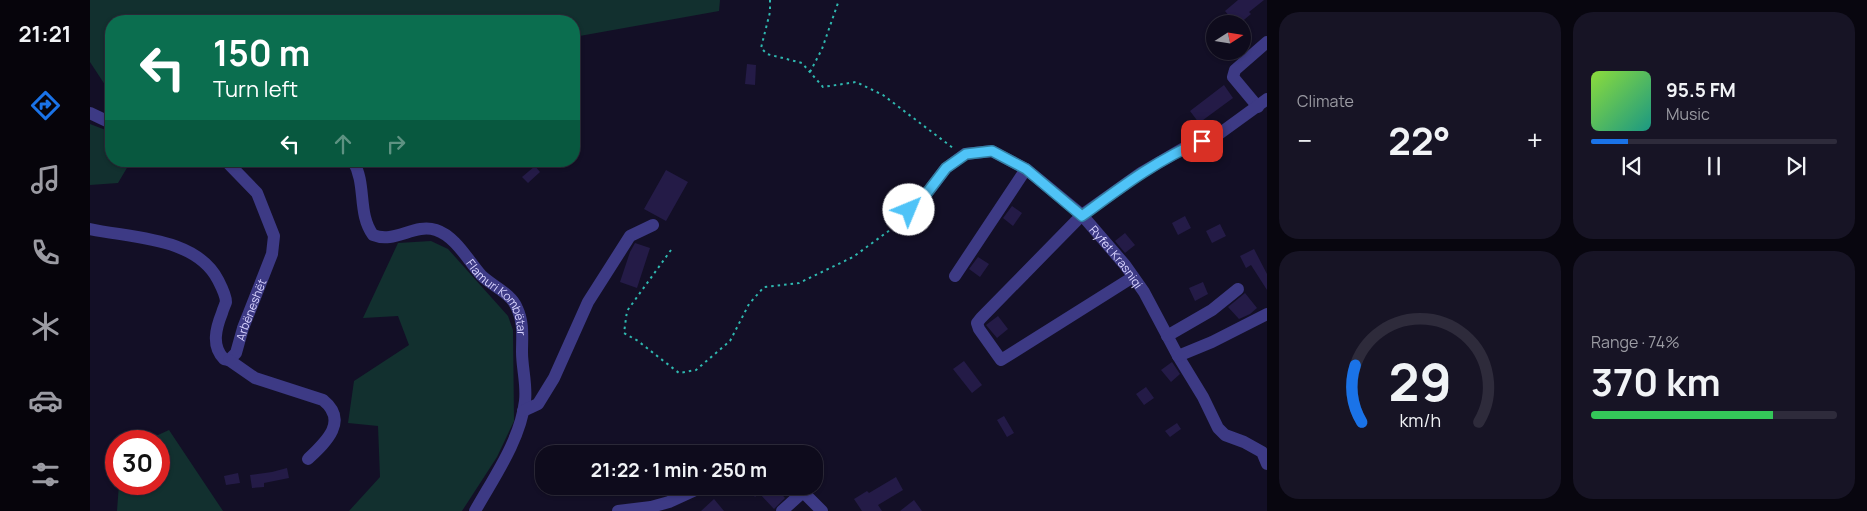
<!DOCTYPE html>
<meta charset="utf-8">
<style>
:root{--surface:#0e0b1c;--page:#171425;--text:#f1f3f6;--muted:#9b9ba3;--line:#2e2b3b;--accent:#1a73e8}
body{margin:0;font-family:Manrope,sans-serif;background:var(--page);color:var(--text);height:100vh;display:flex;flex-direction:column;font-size:19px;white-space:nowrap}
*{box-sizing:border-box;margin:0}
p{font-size:16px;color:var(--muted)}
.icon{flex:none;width:28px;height:28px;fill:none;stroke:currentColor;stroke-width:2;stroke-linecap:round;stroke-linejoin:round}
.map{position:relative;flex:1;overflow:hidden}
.side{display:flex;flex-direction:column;gap:12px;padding:12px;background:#08060f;width:600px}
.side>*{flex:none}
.banner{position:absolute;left:15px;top:15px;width:475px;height:152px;border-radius:20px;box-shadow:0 1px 4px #0004,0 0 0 1px var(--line);background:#0b6e4f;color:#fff;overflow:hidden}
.needle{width:32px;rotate:78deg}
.tools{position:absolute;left:1116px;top:15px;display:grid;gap:10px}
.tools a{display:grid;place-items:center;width:45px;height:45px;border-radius:50%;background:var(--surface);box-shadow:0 1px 4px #0004,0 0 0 1px var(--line);font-size:25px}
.speed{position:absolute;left:15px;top:430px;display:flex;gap:10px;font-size:25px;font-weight:700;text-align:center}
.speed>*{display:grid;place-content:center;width:65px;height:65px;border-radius:50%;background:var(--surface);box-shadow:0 1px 4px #0004,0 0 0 1px var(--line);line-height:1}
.speed .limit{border:8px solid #d22;background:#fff;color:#111}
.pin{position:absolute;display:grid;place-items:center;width:42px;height:42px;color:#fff;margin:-21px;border-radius:10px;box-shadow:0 2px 8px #0006}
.me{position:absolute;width:55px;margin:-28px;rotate:45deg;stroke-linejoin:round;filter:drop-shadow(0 0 4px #0008)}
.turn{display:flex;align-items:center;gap:18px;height:105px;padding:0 25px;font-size:22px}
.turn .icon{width:65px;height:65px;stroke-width:2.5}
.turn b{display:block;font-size:35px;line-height:42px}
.lanes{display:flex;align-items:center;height:48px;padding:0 25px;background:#0003;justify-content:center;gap:25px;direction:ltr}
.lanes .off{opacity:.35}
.big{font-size:38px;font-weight:700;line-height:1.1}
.side .tile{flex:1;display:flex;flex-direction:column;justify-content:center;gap:8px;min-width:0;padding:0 18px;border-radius:20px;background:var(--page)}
.side .dial{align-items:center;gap:0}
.dial svg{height:130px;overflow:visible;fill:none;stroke:var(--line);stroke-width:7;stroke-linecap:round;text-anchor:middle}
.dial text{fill:var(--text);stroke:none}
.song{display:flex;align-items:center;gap:15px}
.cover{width:60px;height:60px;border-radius:8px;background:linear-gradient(135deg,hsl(90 70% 55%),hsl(170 70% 35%))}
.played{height:5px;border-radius:2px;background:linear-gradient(90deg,var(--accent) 15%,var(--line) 15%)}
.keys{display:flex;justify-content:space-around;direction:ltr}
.heat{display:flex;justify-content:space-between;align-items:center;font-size:28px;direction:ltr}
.charge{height:8px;border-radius:4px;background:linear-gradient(90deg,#34c759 74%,var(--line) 0)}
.side .tiles{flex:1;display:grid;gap:12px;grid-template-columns:repeat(2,1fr)}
.trip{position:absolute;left:445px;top:445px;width:288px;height:50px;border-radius:20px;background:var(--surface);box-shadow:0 1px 4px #0004,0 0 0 1px var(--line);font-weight:700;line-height:50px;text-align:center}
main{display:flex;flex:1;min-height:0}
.tab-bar{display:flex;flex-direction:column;width:90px;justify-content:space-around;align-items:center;background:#06040b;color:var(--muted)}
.tab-bar .icon{width:35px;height:35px}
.tab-bar .selected{color:var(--accent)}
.tab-bar b{font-size:22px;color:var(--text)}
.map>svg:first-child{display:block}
.green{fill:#12302f}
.building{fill:#241b47}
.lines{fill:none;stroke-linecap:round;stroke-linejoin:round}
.path{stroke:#2fb8b0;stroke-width:2;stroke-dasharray:2.5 4;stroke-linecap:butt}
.minor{stroke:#3d3a85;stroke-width:12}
.route-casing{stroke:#337fa1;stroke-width:12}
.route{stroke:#4fc3f7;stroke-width:9}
.labels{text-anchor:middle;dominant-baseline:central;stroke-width:5;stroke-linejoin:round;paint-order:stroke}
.street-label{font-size:12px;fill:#d9d4ff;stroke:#130f26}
</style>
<main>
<nav class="tab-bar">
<b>21:21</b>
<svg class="icon selected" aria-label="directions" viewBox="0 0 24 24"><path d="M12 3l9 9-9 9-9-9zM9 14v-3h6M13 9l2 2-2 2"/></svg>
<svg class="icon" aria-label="music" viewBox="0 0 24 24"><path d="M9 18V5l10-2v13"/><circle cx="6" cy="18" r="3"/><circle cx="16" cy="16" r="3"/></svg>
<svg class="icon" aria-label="phone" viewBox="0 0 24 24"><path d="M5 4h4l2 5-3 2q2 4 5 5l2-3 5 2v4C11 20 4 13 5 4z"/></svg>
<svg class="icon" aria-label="climate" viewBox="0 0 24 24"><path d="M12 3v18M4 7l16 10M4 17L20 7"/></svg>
<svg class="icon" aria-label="car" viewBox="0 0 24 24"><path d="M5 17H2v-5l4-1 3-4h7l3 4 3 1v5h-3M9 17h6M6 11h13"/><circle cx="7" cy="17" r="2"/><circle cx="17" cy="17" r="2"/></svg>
<svg class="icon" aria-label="filters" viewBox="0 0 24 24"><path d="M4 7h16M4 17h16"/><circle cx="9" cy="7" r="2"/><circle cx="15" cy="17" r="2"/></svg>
</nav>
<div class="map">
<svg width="1177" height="511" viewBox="0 0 1177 511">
<rect width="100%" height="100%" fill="#130f26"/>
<!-- green -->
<path class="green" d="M0,0H630L629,11L484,37V21H21V94L0,62Z
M0,124L21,132V161H41L28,183L0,185Z
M341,241L358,249L418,316L423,330L424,421L407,457L372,511H259L290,477L288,426L258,423L264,381L319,345L308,316L273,318L308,243Z
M79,430L133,511H27L29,484H69V441H55Z"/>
<!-- building -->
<path class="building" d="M1148,0H1174L1159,12L1161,14L1149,24H1146L1135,11Z
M657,64L666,65L665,85L655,84Z
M1134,85L1143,98L1109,123L1100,111Z
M445,166L450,172L438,183L432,177Z
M576,170L598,182L576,221L554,209Z
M922,206L932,213L923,226L913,218Z
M1095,216L1101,228L1088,235L1082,223Z
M1130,224L1136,236L1122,243L1116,231Z
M1035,233L1045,245L1035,253L1025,241Z
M545,243L560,248L547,288L530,282L540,252Z
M1164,249L1177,274V290L1161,265L1156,268L1150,256Z
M888,257L899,264L890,277L879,269Z
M1113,282L1118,294L1105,301L1099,288Z
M1155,293L1167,308L1160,314L1149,319L1138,307Z
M908,316L918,329L907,338L896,325Z
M874,361L892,385L882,393L863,369Z
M1082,362L1090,374L1081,382L1071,370Z
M1056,387L1064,398L1054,405L1046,394Z
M914,416L924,433L917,437L907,420Z
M1087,423L1091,429L1080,437L1075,431Z
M197,468L199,478L174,483V487L162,488L160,475L182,472Z
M148,473L150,483L136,485L134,476Z
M806,477L813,490L788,505L792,511H772L764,499L777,491L779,493Z
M656,486H677L682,493L687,489L695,498L684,509L669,493L665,497Z
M624,499L634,511H611Z
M824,500L832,511H810Z"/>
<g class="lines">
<!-- path -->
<path class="path" d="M680,0V12L671,48L677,54L712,63L733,87L766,82L793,95L863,148
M720,72L732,49L749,0
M581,250L537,311L534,333L548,341L589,373L606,370L640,341L659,304L674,287L709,283L763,257L800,230L812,217"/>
<!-- minor -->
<g class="minor">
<path d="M1168,107L1143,77L1145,70L1177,42"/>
<path d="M0,113L21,123"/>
<path id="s1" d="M263,161C277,184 267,213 283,235C305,244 324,223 346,230C365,236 378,260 391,275C402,286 421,293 427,308C434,323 432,337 432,352C432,368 437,385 435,401C430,441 404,477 385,511"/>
<path id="s2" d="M819,210L837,193L856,168L875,154L902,151L936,169L992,215L1035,265L1054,292L1088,356L1113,397L1128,428L1135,435L1154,442L1172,452L1177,464"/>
<path id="s3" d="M0,229C41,238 106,237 128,280C131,286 136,295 136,302C135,305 133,309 132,313C126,328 121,346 134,359L139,360L146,353L153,328L182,254L184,236L167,193L136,161"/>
<path d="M865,276L936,169"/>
<path d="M1043,277L911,360L889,329L887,323L891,318L992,215L1051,173L1094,148L1129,134L1177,99"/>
<path d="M1077,336L1122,310L1148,289"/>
<path d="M1088,356L1122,342L1177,314"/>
<path d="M139,360L165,378L233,400C259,421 236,442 218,459"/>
<path d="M433,411L448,404L464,378L498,302L540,236L563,225"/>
<path d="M707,486L732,511"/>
<path d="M528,511L561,507L579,502L614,486"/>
<path d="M692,511L713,492"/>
</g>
</g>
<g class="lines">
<defs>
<path id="route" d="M819,210L837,193L856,168L876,154L902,151L936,169L992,216C1030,188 1068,159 1112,141"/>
</defs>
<!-- route casing -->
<use href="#route" class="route-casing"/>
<!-- route -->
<use href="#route" class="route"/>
</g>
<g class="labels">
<!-- street labels -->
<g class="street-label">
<text stroke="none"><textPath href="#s2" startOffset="272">Ryfet Krasniqi</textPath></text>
<text stroke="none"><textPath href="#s1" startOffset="236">Flamuri Kombëtar</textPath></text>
<text stroke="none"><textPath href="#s3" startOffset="288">Arbëneshët</textPath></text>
</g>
</g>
</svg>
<div class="tools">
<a><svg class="needle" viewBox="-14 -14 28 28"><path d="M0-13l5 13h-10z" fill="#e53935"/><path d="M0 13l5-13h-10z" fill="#9b9ba3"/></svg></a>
</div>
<div class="speed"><div class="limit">30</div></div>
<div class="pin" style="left:1112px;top:141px;background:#d93025"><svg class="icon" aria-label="arrive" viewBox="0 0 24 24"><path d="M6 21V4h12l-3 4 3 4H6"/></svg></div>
<svg class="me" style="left:819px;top:210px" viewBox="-20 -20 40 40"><circle r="19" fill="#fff"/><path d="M0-13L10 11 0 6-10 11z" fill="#4fc3f7"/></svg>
<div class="trip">21:22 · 1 min · 250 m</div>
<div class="banner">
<div class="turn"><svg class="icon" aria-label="left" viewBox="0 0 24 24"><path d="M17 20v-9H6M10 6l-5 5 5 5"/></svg><div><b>150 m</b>Turn left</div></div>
<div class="lanes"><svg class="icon" aria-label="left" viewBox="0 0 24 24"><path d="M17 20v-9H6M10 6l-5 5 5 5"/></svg><svg class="icon off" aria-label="ahead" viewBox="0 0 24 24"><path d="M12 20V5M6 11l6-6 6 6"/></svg><svg class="icon off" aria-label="right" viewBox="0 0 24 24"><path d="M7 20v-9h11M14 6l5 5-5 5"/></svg></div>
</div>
</div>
<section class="side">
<div class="tiles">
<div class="tile"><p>Climate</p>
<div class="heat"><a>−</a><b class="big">22°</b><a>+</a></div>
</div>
<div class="tile">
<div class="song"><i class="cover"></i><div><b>95.5 FM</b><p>Music</p></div></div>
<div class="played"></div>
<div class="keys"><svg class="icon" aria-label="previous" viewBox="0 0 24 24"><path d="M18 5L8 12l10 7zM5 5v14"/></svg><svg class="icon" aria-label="pause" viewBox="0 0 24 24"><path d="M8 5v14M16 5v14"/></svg><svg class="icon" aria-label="next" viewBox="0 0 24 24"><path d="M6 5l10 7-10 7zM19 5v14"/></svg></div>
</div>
<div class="tile dial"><svg viewBox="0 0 100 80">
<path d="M14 69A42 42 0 1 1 86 69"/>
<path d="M14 69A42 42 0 0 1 10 34" stroke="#1a73e8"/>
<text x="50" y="56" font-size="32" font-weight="700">29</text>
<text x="50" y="72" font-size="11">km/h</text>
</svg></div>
<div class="tile"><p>Range · 74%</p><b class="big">370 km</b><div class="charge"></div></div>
</div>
</section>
</main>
